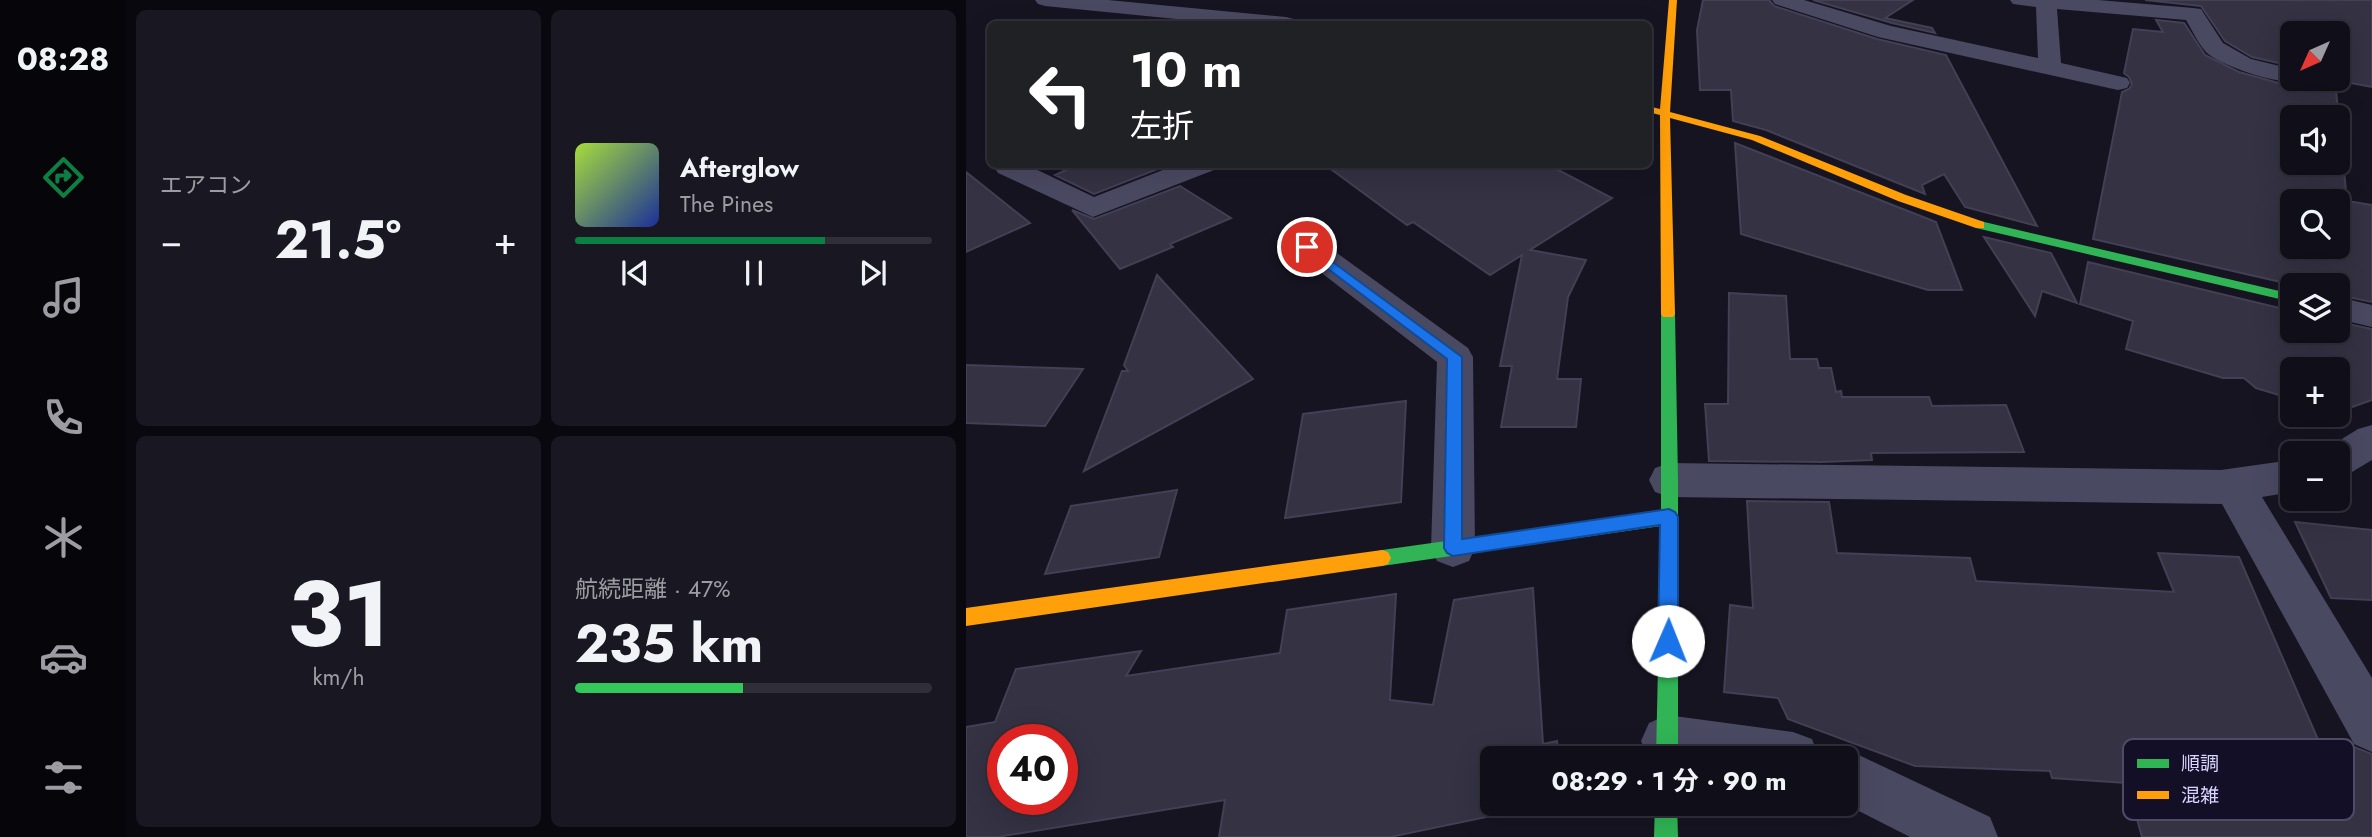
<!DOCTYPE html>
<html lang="ja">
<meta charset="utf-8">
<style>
:root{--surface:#100f19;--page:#191822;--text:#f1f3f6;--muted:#9c9ca2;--line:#302f38;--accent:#0b8043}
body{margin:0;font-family:Jost,"Noto Sans JP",sans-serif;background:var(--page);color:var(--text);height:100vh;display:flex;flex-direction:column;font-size:26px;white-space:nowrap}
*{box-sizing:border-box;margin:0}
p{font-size:23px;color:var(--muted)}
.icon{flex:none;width:38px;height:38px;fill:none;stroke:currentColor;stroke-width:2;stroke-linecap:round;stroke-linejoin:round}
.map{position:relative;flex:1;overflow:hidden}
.side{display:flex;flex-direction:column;gap:10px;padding:10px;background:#09080e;width:840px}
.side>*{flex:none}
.guide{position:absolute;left:21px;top:21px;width:665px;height:147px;border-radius:10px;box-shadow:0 7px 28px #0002,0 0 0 2px var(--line);background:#202124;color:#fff;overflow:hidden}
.needle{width:46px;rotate:225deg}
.tools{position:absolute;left:1314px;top:21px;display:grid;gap:14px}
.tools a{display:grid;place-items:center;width:70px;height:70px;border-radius:10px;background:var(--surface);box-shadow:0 7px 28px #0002,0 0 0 2px var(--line);font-size:35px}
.speed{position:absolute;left:21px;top:724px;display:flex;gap:14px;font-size:35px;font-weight:700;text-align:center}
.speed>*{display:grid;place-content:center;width:91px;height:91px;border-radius:50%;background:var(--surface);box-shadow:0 7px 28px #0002,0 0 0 2px var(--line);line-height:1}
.speed .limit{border:10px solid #d22;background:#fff;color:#111}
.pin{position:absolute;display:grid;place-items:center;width:60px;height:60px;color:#fff;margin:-30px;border:4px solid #fff;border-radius:50%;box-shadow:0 2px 7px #0007}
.me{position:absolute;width:77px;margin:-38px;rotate:1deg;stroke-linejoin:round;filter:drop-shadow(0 0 5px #0008)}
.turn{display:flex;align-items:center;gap:24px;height:147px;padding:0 28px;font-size:32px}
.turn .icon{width:91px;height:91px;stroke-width:2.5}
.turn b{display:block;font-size:49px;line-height:60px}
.big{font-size:52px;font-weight:700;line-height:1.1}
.side .card{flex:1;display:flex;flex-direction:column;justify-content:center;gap:10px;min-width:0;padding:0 24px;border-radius:10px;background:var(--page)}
.side .dial{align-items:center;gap:0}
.dial b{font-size:91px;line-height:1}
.song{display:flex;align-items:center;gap:21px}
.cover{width:84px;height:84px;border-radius:10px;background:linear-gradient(135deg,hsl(80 70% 55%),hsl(230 70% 35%))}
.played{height:7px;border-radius:4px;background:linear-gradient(90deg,var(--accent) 70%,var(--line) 70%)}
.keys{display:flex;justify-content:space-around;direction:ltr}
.heat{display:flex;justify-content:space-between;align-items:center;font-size:38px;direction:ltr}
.charge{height:10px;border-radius:5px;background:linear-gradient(90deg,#34c759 47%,var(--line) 0)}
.side .tiles{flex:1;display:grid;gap:10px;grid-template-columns:repeat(2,1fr)}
.trip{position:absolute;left:514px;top:746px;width:378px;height:70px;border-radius:10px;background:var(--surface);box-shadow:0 7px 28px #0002,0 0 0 2px var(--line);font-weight:700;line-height:70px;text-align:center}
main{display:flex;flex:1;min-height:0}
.tabs{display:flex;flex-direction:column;width:126px;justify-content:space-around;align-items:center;background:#06060a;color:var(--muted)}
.tabs .icon{width:49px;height:49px}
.tabs .on{color:var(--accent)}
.tabs b{font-size:32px;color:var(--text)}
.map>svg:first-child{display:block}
.building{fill:#343243;stroke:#433f54;stroke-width:2;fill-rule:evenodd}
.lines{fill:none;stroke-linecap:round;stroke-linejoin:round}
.street{fill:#4a4962;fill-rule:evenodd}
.fast{fill:#30b455;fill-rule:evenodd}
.slow{fill:#ff9f0a;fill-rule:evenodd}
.route{fill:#1a73e8;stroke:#114b97;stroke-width:2}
.key{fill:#130f26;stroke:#4e4a67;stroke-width:2}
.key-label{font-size:19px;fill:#d9d4ff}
</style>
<main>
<nav class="tabs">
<b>08:28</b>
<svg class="icon on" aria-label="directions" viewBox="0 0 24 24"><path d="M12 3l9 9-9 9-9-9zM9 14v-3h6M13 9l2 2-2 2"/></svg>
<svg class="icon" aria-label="music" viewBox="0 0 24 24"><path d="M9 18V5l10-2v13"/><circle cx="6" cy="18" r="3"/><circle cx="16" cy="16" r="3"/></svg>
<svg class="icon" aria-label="phone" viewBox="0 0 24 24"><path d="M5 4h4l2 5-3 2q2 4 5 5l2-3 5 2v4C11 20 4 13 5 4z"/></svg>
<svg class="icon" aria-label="climate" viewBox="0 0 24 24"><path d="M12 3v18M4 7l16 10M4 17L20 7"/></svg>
<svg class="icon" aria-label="car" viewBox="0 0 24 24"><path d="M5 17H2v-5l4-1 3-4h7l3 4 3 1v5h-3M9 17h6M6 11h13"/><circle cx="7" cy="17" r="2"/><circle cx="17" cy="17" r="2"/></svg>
<svg class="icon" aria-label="filters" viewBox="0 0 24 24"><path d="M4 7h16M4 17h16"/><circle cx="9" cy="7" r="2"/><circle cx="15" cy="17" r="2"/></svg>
</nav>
<section class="side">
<div class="tiles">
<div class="card"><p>エアコン</p>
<div class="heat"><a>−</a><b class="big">21.5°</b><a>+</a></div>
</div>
<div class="card">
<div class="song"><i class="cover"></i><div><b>Afterglow</b><p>The Pines</p></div></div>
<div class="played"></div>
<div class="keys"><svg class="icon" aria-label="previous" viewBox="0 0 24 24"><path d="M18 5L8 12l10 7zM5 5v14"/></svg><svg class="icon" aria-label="pause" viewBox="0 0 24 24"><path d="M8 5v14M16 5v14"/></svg><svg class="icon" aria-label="next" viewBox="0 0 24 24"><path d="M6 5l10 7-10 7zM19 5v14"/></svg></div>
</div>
<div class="card dial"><b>31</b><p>km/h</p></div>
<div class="card"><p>航続距離 · 47%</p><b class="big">235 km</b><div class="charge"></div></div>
</div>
</section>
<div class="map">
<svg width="1406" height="837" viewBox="0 0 1406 837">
<rect width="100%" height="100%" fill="#161421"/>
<!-- building -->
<path class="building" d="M737,0H803L808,6L911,39L980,55L1071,226L999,207L978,174L956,185L959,194L800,130L767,121L765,90H734L731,30Z
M847,0H947L919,18L966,28L969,33L926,23Z
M1179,0H1406V87L1369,80L1381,201L1406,205V302L1372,295V285H1328L1127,239L1156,92L1163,89L1166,84L1163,77L1158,73L1167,29L1197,32L1190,20L1218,23L1239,55L1273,72L1316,84H1329L1339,79H1372V33H1326V66L1286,57L1259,41L1235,6ZM1326,117H1372V163H1326ZM1326,201H1372V247H1326Z
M769,143L970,222L996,290H962L775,234Z
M113,164H179L189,170L128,194L89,175Z
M358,164H581L646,198L564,250L620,260L602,297L591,379H615L610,427H535L546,366H534L556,255L524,275L447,222L441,225Z
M0,172L64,223L0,252Z
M214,186L265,218L204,244L207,247L154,269L106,210L128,219Z
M1018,237L1085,253L1111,303L1076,291L1069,316Z
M1122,262L1326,311V331H1372V322L1406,329V400L1372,412V369H1326V399L1290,388L1278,378H1257L1160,349L1167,321L1114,304Z
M191,275L287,379L118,471L156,371H162L158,365Z
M763,293L820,296L824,359H851L853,368H865L870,392L875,391L876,397H963L966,406L1040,405L1058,452L905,453L906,460L856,462L743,461L739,404H762Z
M0,365L117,369L79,426L0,423Z
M440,401L435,502L319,518L337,414Z
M211,490L193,557L79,574L105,506Z
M781,501L863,502L871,553L1004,558L1010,581L1208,592L1192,553L1273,557L1353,742L1388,747L1406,754V837H1176L1161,783L1086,778L1084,771L949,766L822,719L812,698L758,692L764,605L787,608Z
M1329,522L1406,530V600L1365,598Z
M567,588L577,744L591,741L593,758H527V803H588L424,837H253L259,800L31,837H0V727L29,722L50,669L175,651L160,676L314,653L321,610L430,594L424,700L467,705L488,600ZM37,740H96V800H37Z"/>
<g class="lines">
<!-- street -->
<path class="street" d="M69,0H142L320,17L328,19L331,24H261L79,6L72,4Z
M806,0H838L925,26L1072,58L1070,7L1047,4L1044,0H1132L1227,8L1235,9L1257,43L1285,59L1326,69V79H1336C1320,89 1256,66 1241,53C1233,45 1226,30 1220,20L1091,9L1095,63L1161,78L1164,83L1161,88L1152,90L912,37L809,4Z
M30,164H59L128,197L212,164H251L248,170L127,217L32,173L28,167Z
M342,237L353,240L502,348L507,357L509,548L503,561L487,567L471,561L465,548L471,362L331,254L326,247L331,240Z
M1372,297L1406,305V327L1372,319Z
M1406,425V460L1386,472L1372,477V453H1356L1358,450L1392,429Z
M1326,460V492L1296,497L1406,678V752L1388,744L1256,504L704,497L689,492L683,480L689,468L704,463L1255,470Z
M701,715L827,732L846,739L853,758H682L675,741L683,723Z
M880,749L1024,817L1032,837H944L877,803H880V758H861Z"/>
<!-- fast -->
<path class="fast" d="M1014,221L1326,294V302L1010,228L1008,225Z
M702,309L709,314L712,480V758H690L695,526L416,566L410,564L407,558L410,552L416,550L695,511V314Z
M689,803H711L712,837H688Z"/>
<!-- slow -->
<path class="slow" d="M703,0H711L704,112L794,136L940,195L1018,222V228H1010L932,201L786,140L704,118L709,314L707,317H697L695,314L694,115L682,112V106L694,109Z
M416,550L422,552L425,558L422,564L416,566L0,626V608Z"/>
</g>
<!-- route -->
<path class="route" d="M341,243L496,357V539L703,509L709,512L712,517V641L709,648L702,651L695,648L692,641L694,525L487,556L481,553L478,548L481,359L337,250V244Z"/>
<!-- legend -->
<rect x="1157" y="739" width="231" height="81" rx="10" class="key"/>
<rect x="1171" y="759" width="32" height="9" fill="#30b455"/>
<rect x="1171" y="791" width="32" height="8" fill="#ff9f0a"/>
<g class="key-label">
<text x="1215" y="770">順調</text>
<text x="1215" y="802">混雑</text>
</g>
</svg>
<div class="tools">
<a><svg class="needle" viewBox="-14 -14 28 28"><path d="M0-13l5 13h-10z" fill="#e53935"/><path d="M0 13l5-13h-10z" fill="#9c9ca2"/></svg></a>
<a><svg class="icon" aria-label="sound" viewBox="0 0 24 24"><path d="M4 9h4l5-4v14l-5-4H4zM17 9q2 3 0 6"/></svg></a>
<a><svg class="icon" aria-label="search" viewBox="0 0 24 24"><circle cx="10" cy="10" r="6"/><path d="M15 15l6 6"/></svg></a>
<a><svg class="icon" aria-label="layers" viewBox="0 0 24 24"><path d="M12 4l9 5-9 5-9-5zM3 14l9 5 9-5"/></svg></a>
<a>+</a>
<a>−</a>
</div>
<div class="speed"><div class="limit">40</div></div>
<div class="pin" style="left:341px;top:247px;background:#d93025"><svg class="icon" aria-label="arrive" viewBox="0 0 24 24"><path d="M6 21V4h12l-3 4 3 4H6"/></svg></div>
<svg class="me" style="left:702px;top:641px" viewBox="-20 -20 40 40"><circle r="19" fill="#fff"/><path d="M0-13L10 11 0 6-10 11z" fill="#1a73e8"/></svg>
<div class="trip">08:29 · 1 分 · 90 m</div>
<div class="guide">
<div class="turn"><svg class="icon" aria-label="left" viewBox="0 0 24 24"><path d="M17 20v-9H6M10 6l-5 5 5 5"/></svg><div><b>10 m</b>左折</div></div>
</div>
</div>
</main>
